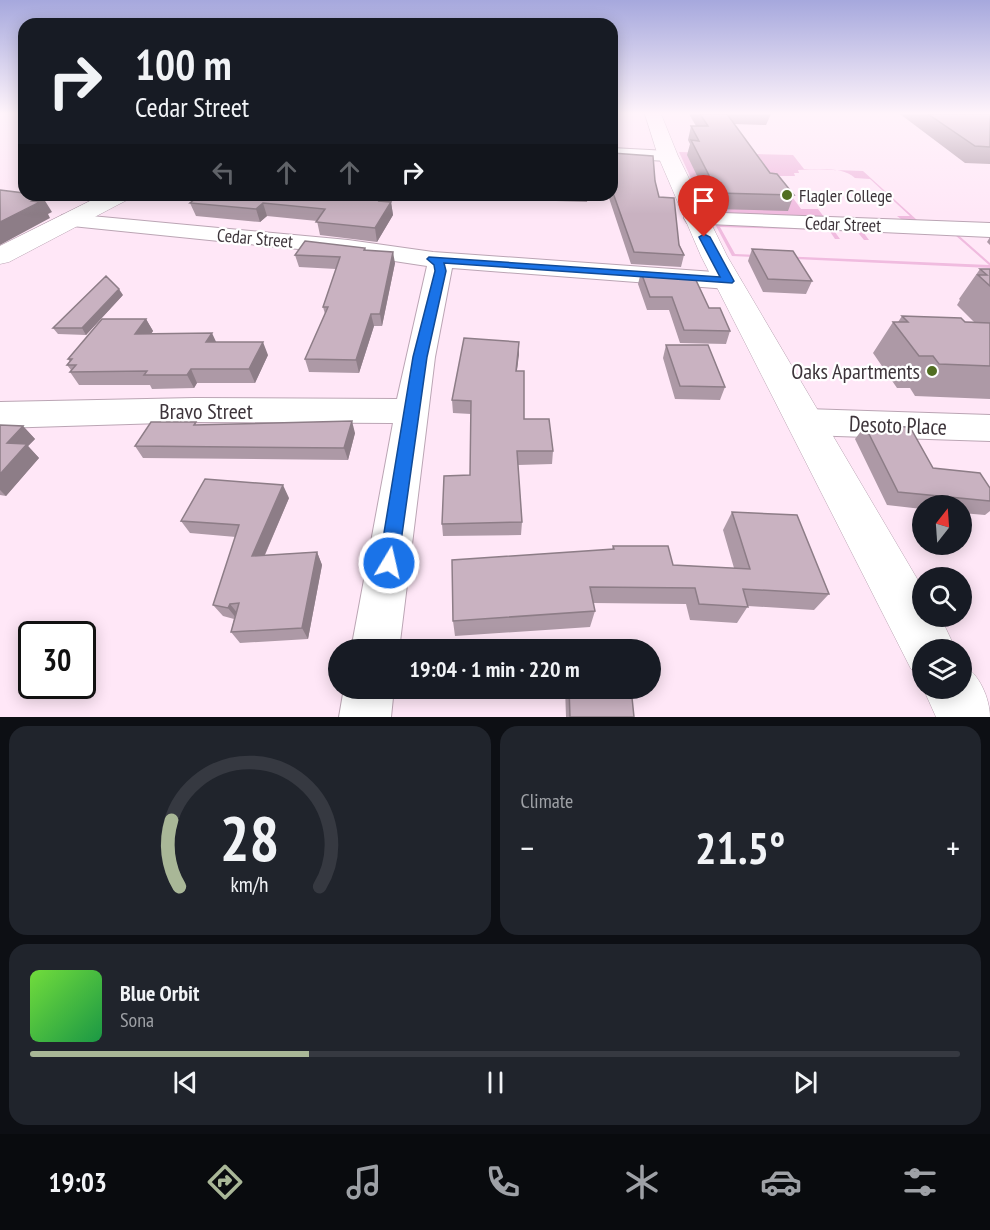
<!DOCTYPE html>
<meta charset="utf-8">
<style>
:root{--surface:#171b24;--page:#20242c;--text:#f1f3f6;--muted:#9ea1a6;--line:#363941;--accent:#a9b797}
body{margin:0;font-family:"PT Sans Narrow",sans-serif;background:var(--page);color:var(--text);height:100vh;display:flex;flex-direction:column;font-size:22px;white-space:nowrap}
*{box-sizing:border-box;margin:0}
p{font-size:20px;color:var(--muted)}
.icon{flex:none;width:33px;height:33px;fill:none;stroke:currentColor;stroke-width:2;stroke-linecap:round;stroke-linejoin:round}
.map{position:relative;height:717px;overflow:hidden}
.sheet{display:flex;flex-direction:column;gap:9px;padding:9px;background:#0d0f14;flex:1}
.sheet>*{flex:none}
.guide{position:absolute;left:18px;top:18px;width:600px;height:183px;border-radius:18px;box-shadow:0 3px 15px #0003;background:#171b24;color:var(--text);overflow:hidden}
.needle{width:39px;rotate:17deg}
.fabs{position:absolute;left:912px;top:495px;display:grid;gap:12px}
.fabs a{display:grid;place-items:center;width:60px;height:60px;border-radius:50%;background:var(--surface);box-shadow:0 3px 15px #0003;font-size:30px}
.speed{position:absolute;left:18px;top:621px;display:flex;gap:12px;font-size:30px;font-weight:700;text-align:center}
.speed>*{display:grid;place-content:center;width:78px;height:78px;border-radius:50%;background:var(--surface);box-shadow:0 3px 15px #0003;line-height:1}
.speed .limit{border:3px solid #111;border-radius:9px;background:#fff;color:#111}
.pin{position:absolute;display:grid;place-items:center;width:51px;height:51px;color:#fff;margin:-62px -26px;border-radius:50% 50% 50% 0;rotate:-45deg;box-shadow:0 0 6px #0007}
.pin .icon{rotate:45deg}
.me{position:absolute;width:66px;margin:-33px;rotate:9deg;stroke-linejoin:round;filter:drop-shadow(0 0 4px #0008)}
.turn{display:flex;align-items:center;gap:21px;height:126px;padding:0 18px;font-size:27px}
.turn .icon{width:78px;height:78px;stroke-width:2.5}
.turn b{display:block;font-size:42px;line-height:51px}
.lanes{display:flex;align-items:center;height:57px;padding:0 18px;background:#0003;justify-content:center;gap:30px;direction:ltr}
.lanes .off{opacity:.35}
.big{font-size:45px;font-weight:700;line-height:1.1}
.sheet .card{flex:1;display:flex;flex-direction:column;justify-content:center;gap:9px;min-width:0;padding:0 21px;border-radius:18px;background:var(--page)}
.sheet .dial{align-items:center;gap:0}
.dial svg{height:156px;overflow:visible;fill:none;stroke:var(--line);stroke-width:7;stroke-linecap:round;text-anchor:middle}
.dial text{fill:var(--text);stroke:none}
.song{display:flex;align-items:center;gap:18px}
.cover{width:72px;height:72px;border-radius:9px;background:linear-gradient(135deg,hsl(100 70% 55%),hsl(140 70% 35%))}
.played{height:6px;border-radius:3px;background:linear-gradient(90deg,var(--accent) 30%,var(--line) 30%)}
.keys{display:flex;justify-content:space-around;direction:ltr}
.heat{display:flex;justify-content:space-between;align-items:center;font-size:33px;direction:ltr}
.sheet .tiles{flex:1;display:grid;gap:9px;grid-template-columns:1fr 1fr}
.card:last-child{grid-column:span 2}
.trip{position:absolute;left:328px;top:639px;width:333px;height:60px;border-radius:30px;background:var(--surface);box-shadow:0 3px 15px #0003;font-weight:700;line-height:60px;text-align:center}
.dock{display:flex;height:96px;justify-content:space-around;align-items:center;background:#090b0e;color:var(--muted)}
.dock .icon{width:42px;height:42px}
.dock .active{color:var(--accent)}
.dock b{font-size:27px;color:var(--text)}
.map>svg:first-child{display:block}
.green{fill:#f0bbdf}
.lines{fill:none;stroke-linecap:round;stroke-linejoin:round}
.minor-casing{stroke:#bba5b4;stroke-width:2}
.tertiary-casing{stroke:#bba5b4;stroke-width:1}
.minor{fill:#fff;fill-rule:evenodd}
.tertiary{fill:#fff;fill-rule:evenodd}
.wall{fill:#ad99a6}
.shaded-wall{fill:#8d7d87}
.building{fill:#c9b2c1;stroke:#8d7d87;stroke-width:1.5}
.route{fill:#1a73e8;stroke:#114b97;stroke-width:1.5}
.poi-dot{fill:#516e22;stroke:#fff;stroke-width:2}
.labels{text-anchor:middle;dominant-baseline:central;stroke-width:4.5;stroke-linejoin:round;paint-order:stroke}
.far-poi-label{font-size:18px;fill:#3d343a;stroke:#fff;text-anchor:start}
.far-street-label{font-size:18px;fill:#3d343a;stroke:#fff}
.poi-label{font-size:22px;fill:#3d343a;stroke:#fff;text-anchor:end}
.street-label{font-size:22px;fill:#3d343a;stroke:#fff}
</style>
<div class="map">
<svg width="990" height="717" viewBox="0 0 990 717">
<rect width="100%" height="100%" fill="#ffe7f7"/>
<!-- green -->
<path class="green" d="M679,152L793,155L804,169L863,171L917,220L901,219L897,216H910L870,179L855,178C842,166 816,170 798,170L799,173H794L795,176H777L801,209H818L824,217L712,213L705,209Z
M715,224L832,228L840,239H835L829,230L720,227L735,254L989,265L955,235L863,232L869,240H864L855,229L956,233L990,263V268L732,256Z"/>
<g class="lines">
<defs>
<path id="minor" d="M612,148L668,151L674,152L677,156L674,160L668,161L612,158Z
M695,212L990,223V237L687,223L684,218L687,213Z
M70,214L348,240L433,252L728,273L737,276L741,281L737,286L728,289L452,268L435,357L399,650H351L393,423L195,422L0,428V402L195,398L397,399L427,266L348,254L62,225L59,220L62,215Z
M806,409L990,415V441L806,435L794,431L789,422L794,413Z
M344,688H394L391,717H339Z"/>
<path id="tertiary" d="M645,114H661L678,156L727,256L922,587V616H940L956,650H922V673L911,669L701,256L658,156Z
M102,195H130L127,200L9,262L0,264V246Z
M962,665C979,672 990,699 990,717H936L923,688H962Z"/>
</defs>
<!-- minor casing -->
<use href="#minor" class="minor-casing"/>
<!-- tertiary casing -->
<use href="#tertiary" class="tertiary-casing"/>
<!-- minor -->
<use href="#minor" class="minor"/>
<!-- tertiary -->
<use href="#tertiary" class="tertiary"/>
</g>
<!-- wall -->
<path class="wall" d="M689,114H771L766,125L734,124L770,173L794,195L788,211L713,209L687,155L690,144L688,140L691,126H696Z
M900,114H990V164L965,163Z
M612,153L655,181L659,197L684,255L681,267L631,264L608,195H612Z
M555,195H588L587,202L556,201Z
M389,202H391L393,215L377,242L320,235L317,221L267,216L260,222L196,216L190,203Z
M990,237V245L987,242Z
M365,248L366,250L395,263L382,326H374L359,373L309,372L305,359L325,314L323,307L336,269L299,267L295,255Z
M752,249L812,281L806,294L763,292L748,261Z
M980,269H990V399L915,396L910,388H897L873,353L893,322H898L902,316L974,322L957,305L960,300L959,299Z
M641,272L709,308L730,331L726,344L680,343L669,310H647L638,284Z
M123,295L86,335L58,334L53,328Z
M146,319L153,331L151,334L216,342L268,355L255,383H197L194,388L152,389L150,385H79L70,372L71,370L67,365L70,362L68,359Z
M519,342L517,371L524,419L553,451L552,464L518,465L522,522L521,535L443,536L442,524L470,475L471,414L453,413L452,400Z
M666,345L725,387L720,400L675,399L663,358Z
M0,425L23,426L35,439L28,446L39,458L6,496L0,495Z
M198,425L355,433L348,460L143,458L135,446Z
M865,426L933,468L990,488V511L985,515L962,513V506H922V509L887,505L855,439Z
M289,498L265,555L317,552L322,565L308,639L240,643L231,632L234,619L223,616L213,605L236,537L190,533L181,521Z
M732,512L829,594L814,610L748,606L737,623L690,620L686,604L593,603L595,611L590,627L455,636L453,621L612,549L613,546L673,565L734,568L723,530Z
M565,688H631L634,717H566Z"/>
<!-- shaded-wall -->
<path class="shaded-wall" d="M383,195H393L381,214L379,201Z
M42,196L52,212L48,214L50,218L0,245V222L32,201Z
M391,202L393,215L377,242L375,228Z
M263,203L267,216L260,222L256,209Z
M393,252L395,263L382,326L380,314Z
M119,289L123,295L86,335L82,328Z
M371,314L374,326L359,373L356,360Z
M146,319L153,331L142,347L135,334Z
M212,333L218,346L206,342Z
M263,342L268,355L255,383L249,369Z
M519,342V355L515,384L516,371Z
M191,369L197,383L194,388L187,375Z
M352,421L355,433L348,460L344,448Z
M23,426L35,439L28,446L39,458L6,496L0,490V474L7,443Z
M283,485L289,498L259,568L252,556Z
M317,552L322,565L308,639L302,628Z
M230,604L239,615L237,619L228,608Z"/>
<!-- building -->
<path class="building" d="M700,114H727L770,173L777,174L794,195L718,193L691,140L699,141L691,126H708Z
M928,114H990V147L975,146Z
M612,153L653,156L655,181L659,197L674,198L679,245L684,255L634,252L612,190Z
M0,190L24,193V195L42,196L32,201L40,202L0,222Z
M200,195H383L379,201L391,202L375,228L316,222L325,209L263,203L256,209L190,203Z
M305,241L365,248L364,250L393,252L380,314H371L356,360L305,359L328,307H323L340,257L295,255Z
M752,249L793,251L812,281L768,279Z
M980,269H990V286L978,275H987Z
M641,272L694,276L709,308H720L730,331L684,330L672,297H650Z
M106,276L119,289L82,328H53Z
M902,316L961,318L965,322L990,323V366L939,364L933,356H919L893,322H908Z
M102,319H146L135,334L212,333L206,342H263L249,369H191L187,375H144L147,371L70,372L76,365H67L72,359H68Z
M464,338L519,342L516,371H524V419H549L553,451H517L522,522L442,524L444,476L470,475L471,401L452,400Z
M666,345H708L725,387L680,386Z
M352,421L344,448L135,446L151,422H196L194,425Z
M0,425L23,426L7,443L27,444L0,474Z
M865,426L910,427L933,468L980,473L990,488V501L898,492Z
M205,479L283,485L252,556L317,552L302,628L231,632L239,603L230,604L228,608L213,605L239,525L181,521Z
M732,512L797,515L829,594L743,589L748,607L699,604L695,588L590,587L595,611L453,621L452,560L614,549L613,546H668L673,565L750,569Z
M569,688H631L634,717H570Z"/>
<!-- sky -->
<linearGradient id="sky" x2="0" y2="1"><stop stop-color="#a6a8dd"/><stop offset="0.53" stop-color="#fff4fb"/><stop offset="1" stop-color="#fff4fb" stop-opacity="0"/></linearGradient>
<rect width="990" height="214" fill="url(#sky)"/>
<!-- route -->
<path class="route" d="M704,234L710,237L734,281L732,283L444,263L446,271L427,357L398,563L396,569L389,572L382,569L379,563L413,357L435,271L434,265L427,259L429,257L720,277L699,237Z"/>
<!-- markers -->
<g class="poi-dot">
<circle cx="787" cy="195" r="6"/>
<circle cx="932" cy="371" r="6"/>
</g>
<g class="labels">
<!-- far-poi labels -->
<g class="far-poi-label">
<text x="799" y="195">Flagler College</text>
</g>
<!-- far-street labels -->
<g class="far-street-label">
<text transform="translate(843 224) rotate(2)">Cedar Street</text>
<text transform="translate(255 238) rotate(5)">Cedar Street</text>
</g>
<!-- poi labels -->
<g class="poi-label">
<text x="920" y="371">Oaks Apartments</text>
</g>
<!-- street labels -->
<g class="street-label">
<text x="206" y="411">Bravo Street</text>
<text transform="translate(898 425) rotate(2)">Desoto Place</text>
</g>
</g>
</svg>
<div class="fabs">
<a><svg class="needle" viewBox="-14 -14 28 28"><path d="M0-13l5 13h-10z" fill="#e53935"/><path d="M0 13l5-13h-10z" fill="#9ea1a6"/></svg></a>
<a><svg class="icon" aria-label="search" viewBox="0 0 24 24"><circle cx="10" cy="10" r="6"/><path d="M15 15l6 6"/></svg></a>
<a><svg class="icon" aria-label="layers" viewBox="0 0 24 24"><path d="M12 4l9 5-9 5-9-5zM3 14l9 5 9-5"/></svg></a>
</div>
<div class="speed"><div class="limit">30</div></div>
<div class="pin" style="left:704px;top:237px;background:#d93025"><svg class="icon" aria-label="arrive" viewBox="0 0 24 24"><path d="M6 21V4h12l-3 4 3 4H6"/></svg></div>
<svg class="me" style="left:389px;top:563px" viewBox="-20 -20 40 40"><circle r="17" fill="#1a73e8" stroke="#fff" stroke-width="3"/><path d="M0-11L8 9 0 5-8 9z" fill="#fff"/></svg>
<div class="trip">19:04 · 1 min · 220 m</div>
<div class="guide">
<div class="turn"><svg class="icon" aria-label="right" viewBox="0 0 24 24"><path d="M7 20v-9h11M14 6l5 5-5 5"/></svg><div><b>100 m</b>Cedar Street</div></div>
<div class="lanes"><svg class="icon off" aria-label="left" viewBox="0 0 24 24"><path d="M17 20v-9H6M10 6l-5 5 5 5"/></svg><svg class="icon off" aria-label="ahead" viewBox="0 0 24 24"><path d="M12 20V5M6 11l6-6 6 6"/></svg><svg class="icon off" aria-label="ahead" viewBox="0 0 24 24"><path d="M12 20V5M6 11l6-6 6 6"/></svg><svg class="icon" aria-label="right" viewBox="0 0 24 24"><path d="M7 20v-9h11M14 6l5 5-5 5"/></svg></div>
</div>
</div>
<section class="sheet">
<div class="tiles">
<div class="card dial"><svg viewBox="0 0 100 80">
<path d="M14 69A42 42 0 1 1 86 69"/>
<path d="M14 69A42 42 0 0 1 10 35" stroke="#a9b797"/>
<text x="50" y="56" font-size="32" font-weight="700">28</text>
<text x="50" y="72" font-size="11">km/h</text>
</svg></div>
<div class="card"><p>Climate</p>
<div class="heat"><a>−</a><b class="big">21.5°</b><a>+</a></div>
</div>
<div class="card">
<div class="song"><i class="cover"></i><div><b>Blue Orbit</b><p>Sona</p></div></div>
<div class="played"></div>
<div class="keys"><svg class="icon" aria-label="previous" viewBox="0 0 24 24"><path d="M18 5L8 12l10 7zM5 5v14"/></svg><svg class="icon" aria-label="pause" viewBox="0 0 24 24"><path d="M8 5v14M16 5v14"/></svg><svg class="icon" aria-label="next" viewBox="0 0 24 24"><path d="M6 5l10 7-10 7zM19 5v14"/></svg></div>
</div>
</div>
</section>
<nav class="dock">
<b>19:03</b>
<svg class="icon active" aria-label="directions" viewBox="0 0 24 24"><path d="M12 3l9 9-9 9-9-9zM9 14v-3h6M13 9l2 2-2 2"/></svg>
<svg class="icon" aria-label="music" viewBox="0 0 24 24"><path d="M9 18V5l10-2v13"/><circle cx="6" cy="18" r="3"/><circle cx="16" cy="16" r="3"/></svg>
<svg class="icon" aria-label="phone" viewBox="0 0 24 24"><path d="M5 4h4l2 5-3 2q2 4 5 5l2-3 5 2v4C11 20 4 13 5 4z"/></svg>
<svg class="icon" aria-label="climate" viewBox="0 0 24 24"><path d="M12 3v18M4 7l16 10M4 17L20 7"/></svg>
<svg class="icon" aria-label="car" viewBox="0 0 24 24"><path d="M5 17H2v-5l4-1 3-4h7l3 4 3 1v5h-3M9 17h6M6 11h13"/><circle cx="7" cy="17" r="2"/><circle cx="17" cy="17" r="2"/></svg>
<svg class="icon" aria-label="filters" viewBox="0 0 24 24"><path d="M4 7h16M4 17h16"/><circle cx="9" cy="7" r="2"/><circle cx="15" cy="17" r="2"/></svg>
</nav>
